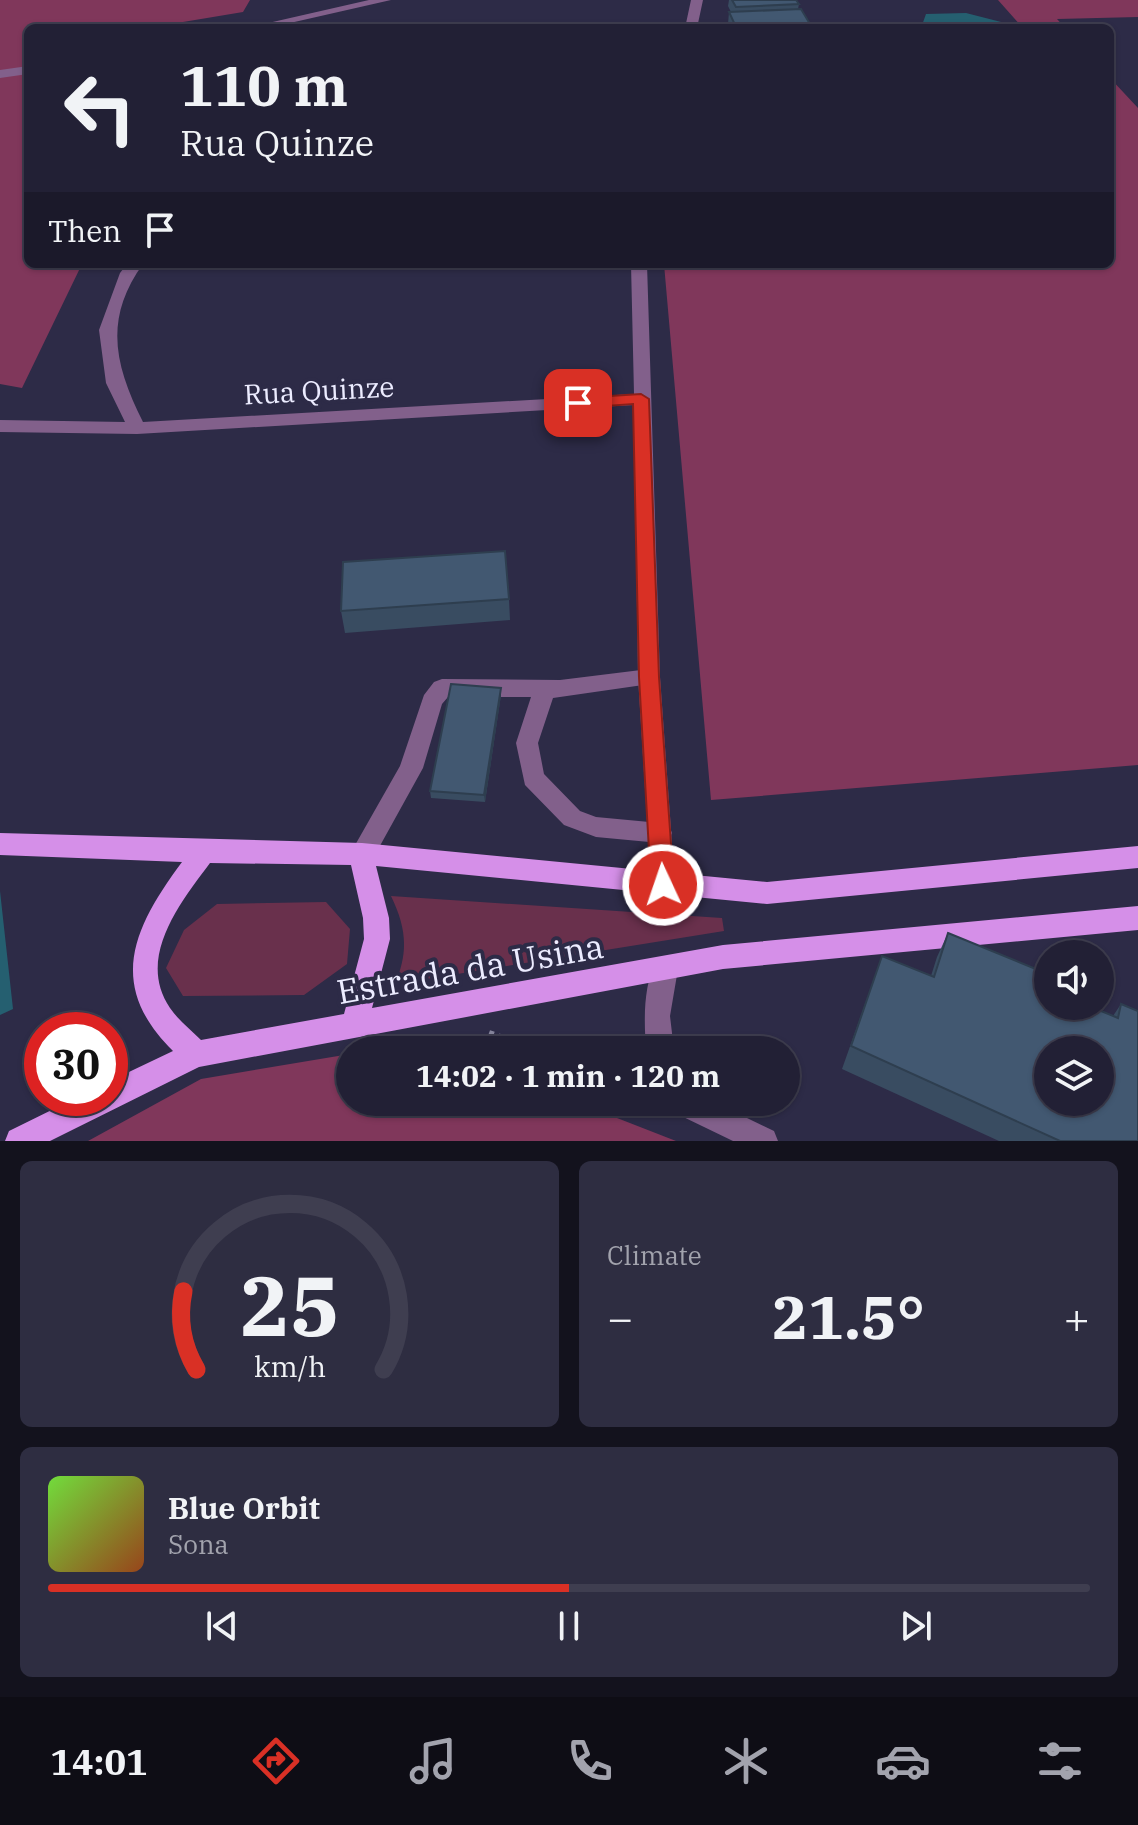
<!DOCTYPE html>
<meta charset="utf-8">
<style>
:root{--surface:#222035;--page:#2e2d41;--text:#f1f3f6;--muted:#a2a3ad;--line:#3f3e50;--accent:#d93025}
body{margin:0;font-family:"IBM Plex Serif",serif;background:var(--page);color:var(--text);height:100vh;display:flex;flex-direction:column;font-size:30px;white-space:nowrap}
*{box-sizing:border-box;margin:0}
p{font-size:26px;color:var(--muted)}
.icon{flex:none;width:44px;height:44px;fill:none;stroke:currentColor;stroke-width:2;stroke-linecap:round;stroke-linejoin:round}
.map{position:relative;height:1141px;overflow:hidden}
.sheet{display:flex;flex-direction:column;gap:20px;padding:20px;background:#13121d;flex:1}
.sheet>*{flex:none}
.banner{position:absolute;left:24px;top:24px;width:1090px;height:244px;border-radius:12px;box-shadow:0 2px 6px #0004,0 0 0 2px var(--line);background:#222035;color:var(--text);overflow:hidden}
.buttons{position:absolute;left:1034px;top:940px;display:grid;gap:16px}
.buttons a{display:grid;place-items:center;width:80px;height:80px;border-radius:50%;background:var(--surface);box-shadow:0 2px 6px #0004,0 0 0 2px var(--line);font-size:40px}
.speed{position:absolute;left:24px;top:1012px;display:flex;gap:16px;font-size:40px;font-weight:700;text-align:center}
.speed>*{display:grid;place-content:center;width:104px;height:104px;border-radius:50%;background:var(--surface);box-shadow:0 2px 6px #0004,0 0 0 2px var(--line);line-height:1}
.speed .limit{border:12px solid #d22;background:#fff;color:#111}
.pin{position:absolute;display:grid;place-items:center;width:68px;height:68px;color:#fff;margin:-34px;border-radius:16px;box-shadow:0 4px 12px #0006}
.me{position:absolute;width:88px;margin:-44px;rotate:357deg;stroke-linejoin:round;filter:drop-shadow(0 0 6px #0008)}
.turn{display:flex;align-items:center;gap:28px;height:168px;padding:0 24px;font-size:36px}
.turn .icon{width:104px;height:104px;stroke-width:2.5}
.turn b{display:block;font-size:56px;line-height:68px}
.then{display:flex;align-items:center;height:76px;padding:0 24px;background:#0003;gap:16px;font-size:30px}
.big{font-size:60px;font-weight:800;line-height:1.1}
.sheet .widget{flex:1;display:flex;flex-direction:column;justify-content:center;gap:12px;min-width:0;padding:0 28px;border-radius:12px;background:var(--page)}
.sheet .dial{align-items:center;gap:0}
.dial svg{height:208px;overflow:visible;fill:none;stroke:var(--line);stroke-width:7;stroke-linecap:round;text-anchor:middle}
.dial text{fill:var(--text);stroke:none}
.song{display:flex;align-items:center;gap:24px}
.cover{width:96px;height:96px;border-radius:12px;background:linear-gradient(135deg,hsl(100 70% 55%),hsl(20 70% 35%))}
.played{height:8px;border-radius:4px;background:linear-gradient(90deg,var(--accent) 50%,var(--line) 50%)}
.keys{display:flex;justify-content:space-around;direction:ltr}
.heat{display:flex;justify-content:space-between;align-items:center;font-size:44px;direction:ltr}
.sheet .tiles{flex:1;display:grid;gap:20px;grid-template-columns:1fr 1fr}
.widget:last-child{grid-column:span 2}
.trip{position:absolute;left:336px;top:1036px;width:464px;height:80px;border-radius:40px;background:var(--surface);box-shadow:0 2px 6px #0004,0 0 0 2px var(--line);font-weight:800;line-height:80px;text-align:center}
.tabs{display:flex;height:128px;justify-content:space-around;align-items:center;background:#0e0d15;color:var(--muted)}
.tabs .icon{width:56px;height:56px}
.tabs .active{color:var(--accent)}
.tabs b{font-size:36px;color:var(--text)}
.map>svg:first-child{display:block}
.green{fill:#69304c}
.forest{fill:#80375b}
.water{fill:#255f70}
.lines{fill:none;stroke-linecap:round;stroke-linejoin:round}
.path{stroke:#86859d;stroke-width:6;stroke-dasharray:5 5;stroke-linecap:butt}
.lane{fill:#82608b;fill-rule:evenodd}
.street{fill:#82608b;fill-rule:evenodd}
.primary{fill:#d58fe8;fill-rule:evenodd}
.wall{fill:#394c61}
.shaded-wall{fill:#2e3e4f}
.building{fill:#425871;stroke:#2e3e4f;stroke-width:2;fill-rule:evenodd}
.route{fill:#d93025;stroke:#8d1f18;stroke-width:2}
.labels{text-anchor:middle;dominant-baseline:central;stroke-width:8;stroke-linejoin:round;paint-order:stroke}
.street-label{font-size:28px;fill:#ececff;stroke:#2d2b47}
.near-street-label{font-size:34px;fill:#ececff;stroke:#2d2b47}
</style>
<div class="map">
<svg width="1138" height="1141" viewBox="0 0 1138 1141">
<rect width="100%" height="100%" fill="#2d2b47"/>
<!-- green -->
<path class="green" d="M391,896L722,918L724,931L395,984C409,951 406,927 391,896Z
M326,902L350,929L347,964L304,995L183,996L166,968L184,930L217,904Z"/>
<!-- forest -->
<path class="forest" d="M0,0H250L243,12L147,28H28V264H82L22,388L0,384Z
M998,0H1138V17L1057,19L1065,28H1023Z
M1110,78L1138,108V765L711,800L664,264H1110Z
M350,1054V1102H576L676,1141H88L201,1079Z"/>
<!-- water -->
<path class="water" d="M966,13L1005,23L1009,28H921L926,14Z
M0,891L13,1009L0,1015Z"/>
<g class="lines">
<!-- path -->
<path class="path" d="M489,1033L537,1050"/>
<!-- lane -->
<path class="lane" d="M649,669L657,671L660,677L657,683L553,698L538,743L544,774L580,811L596,817L660,823L669,826L672,833L669,840L660,843L596,837L564,825L525,785L516,743L531,697H448L442,704L423,768L371,862L362,865L353,862L350,854L400,766L424,695L434,682L442,679L560,680Z"/>
<!-- street -->
<path class="street" d="M369,0H391L268,28H246Z
M691,0H703L697,28H685Z
M28,66V74L0,78V70Z
M127,264H143C103,319 115,366 143,422L634,394L631,264H647L660,677L675,885L672,893L663,896L654,893L651,885L638,677L634,405L137,434L0,432V420L125,422L106,383L99,330L120,273Z
M665,957L674,960L678,969L670,1016L674,1050H646C644,1020 643,988 656,960Z
M669,1102H714L774,1131L778,1141H733L673,1112Z"/>
<!-- primary -->
<path class="primary" d="M0,833L362,843L767,882L1138,846V868L767,904L376,866L389,918L390,939L372,1008L723,945L1138,906V930L723,969L199,1067L50,1141H5L9,1131L76,1098H110V1081L173,1051C106,985 133,928 182,862L0,855ZM210,863L351,865L363,918L364,939L344,1014L201,1040C191,1030 178,1020 170,1008C136,958 180,903 210,863Z"/>
</g>
<!-- wall -->
<path class="wall" d="M729,0H796L799,4L798,9L810,24V28H730L728,24L729,12H731L728,6Z
M509,599L510,620L345,633L341,611Z
M501,695L485,802L431,798L430,791Z
M948,933L1048,1006L1113,1016L1121,1004L1138,1141H999L842,1069L882,956L931,976L937,957Z"/>
<!-- shaded-wall -->
<path class="shaded-wall" d="M501,688V695L485,802L484,795Z"/>
<!-- building -->
<path class="building" d="M732,0H796L799,4L736,7Z
M801,9L810,24L736,27L729,12Z
M505,551L509,599L341,611L343,562Z
M451,684L501,688L484,795L430,791Z
M948,933L1048,974V1006H1089L1118,1018L1121,1004L1138,1011V1141H1060L851,1046L882,956L934,977ZM1048,1050H1100V1102H1048Z"/>
<!-- route -->
<path class="route" d="M641,394L649,399L659,677L674,885L671,893L663,896L655,893L651,885L639,677L633,404L578,408L570,403L578,398Z"/>
<g class="labels">
<!-- street labels -->
<g class="street-label">
<text transform="translate(319 390) rotate(-3)">Rua Quinze</text>
</g>
<!-- near-street labels -->
<g class="near-street-label">
<text transform="translate(470 968) rotate(-10)">Estrada da Usina</text>
</g>
</g>
</svg>
<div class="buttons">
<a><svg class="icon" aria-label="sound" viewBox="0 0 24 24"><path d="M4 9h4l5-4v14l-5-4H4zM17 9q2 3 0 6"/></svg></a>
<a><svg class="icon" aria-label="layers" viewBox="0 0 24 24"><path d="M12 4l9 5-9 5-9-5zM3 14l9 5 9-5"/></svg></a>
</div>
<div class="speed"><div class="limit">30</div></div>
<div class="pin" style="left:578px;top:403px;background:#d93025"><svg class="icon" aria-label="arrive" viewBox="0 0 24 24"><path d="M6 21V4h12l-3 4 3 4H6"/></svg></div>
<svg class="me" style="left:663px;top:885px" viewBox="-20 -20 40 40"><circle r="17" fill="#d93025" stroke="#fff" stroke-width="3"/><path d="M0-11L8 9 0 5-8 9z" fill="#fff"/></svg>
<div class="trip">14:02 · 1 min · 120 m</div>
<div class="banner">
<div class="turn"><svg class="icon" aria-label="left" viewBox="0 0 24 24"><path d="M17 20v-9H6M10 6l-5 5 5 5"/></svg><div><b>110 m</b>Rua Quinze</div></div>
<div class="then">Then<svg class="icon" aria-label="arrive" viewBox="0 0 24 24"><path d="M6 21V4h12l-3 4 3 4H6"/></svg></div>
</div>
</div>
<section class="sheet">
<div class="tiles">
<div class="widget dial"><svg viewBox="0 0 100 80">
<path d="M14 69A42 42 0 1 1 86 69"/>
<path d="M14 69A42 42 0 0 1 9 39" stroke="#d93025"/>
<text x="50" y="56" font-size="32" font-weight="700">25</text>
<text x="50" y="72" font-size="11">km/h</text>
</svg></div>
<div class="widget"><p>Climate</p>
<div class="heat"><a>−</a><b class="big">21.5°</b><a>+</a></div>
</div>
<div class="widget">
<div class="song"><i class="cover"></i><div><b>Blue Orbit</b><p>Sona</p></div></div>
<div class="played"></div>
<div class="keys"><svg class="icon" aria-label="previous" viewBox="0 0 24 24"><path d="M18 5L8 12l10 7zM5 5v14"/></svg><svg class="icon" aria-label="pause" viewBox="0 0 24 24"><path d="M8 5v14M16 5v14"/></svg><svg class="icon" aria-label="next" viewBox="0 0 24 24"><path d="M6 5l10 7-10 7zM19 5v14"/></svg></div>
</div>
</div>
</section>
<nav class="tabs">
<b>14:01</b>
<svg class="icon active" aria-label="directions" viewBox="0 0 24 24"><path d="M12 3l9 9-9 9-9-9zM9 14v-3h6M13 9l2 2-2 2"/></svg>
<svg class="icon" aria-label="music" viewBox="0 0 24 24"><path d="M9 18V5l10-2v13"/><circle cx="6" cy="18" r="3"/><circle cx="16" cy="16" r="3"/></svg>
<svg class="icon" aria-label="phone" viewBox="0 0 24 24"><path d="M5 4h4l2 5-3 2q2 4 5 5l2-3 5 2v4C11 20 4 13 5 4z"/></svg>
<svg class="icon" aria-label="climate" viewBox="0 0 24 24"><path d="M12 3v18M4 7l16 10M4 17L20 7"/></svg>
<svg class="icon" aria-label="car" viewBox="0 0 24 24"><path d="M5 17H2v-5l4-1 3-4h7l3 4 3 1v5h-3M9 17h6M6 11h13"/><circle cx="7" cy="17" r="2"/><circle cx="17" cy="17" r="2"/></svg>
<svg class="icon" aria-label="filters" viewBox="0 0 24 24"><path d="M4 7h16M4 17h16"/><circle cx="9" cy="7" r="2"/><circle cx="15" cy="17" r="2"/></svg>
</nav>
